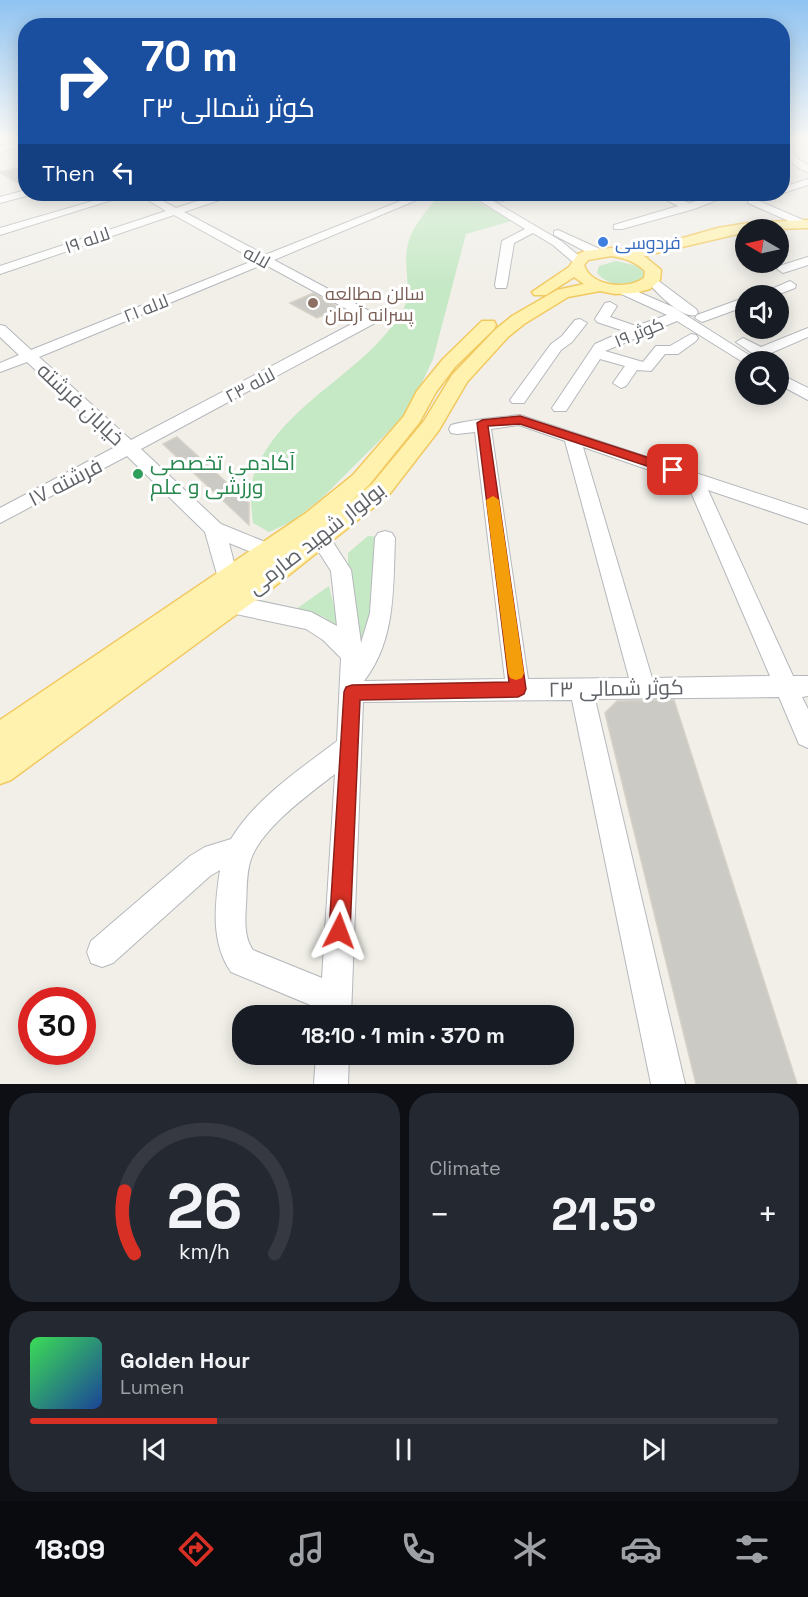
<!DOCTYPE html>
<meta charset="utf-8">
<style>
:root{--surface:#171b24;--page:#242831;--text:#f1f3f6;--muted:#9ea1a6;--line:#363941;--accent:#d93025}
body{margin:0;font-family:"Space Grotesk",Cairo,sans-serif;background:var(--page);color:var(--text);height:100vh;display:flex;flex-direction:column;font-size:22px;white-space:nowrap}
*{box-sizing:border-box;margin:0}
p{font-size:20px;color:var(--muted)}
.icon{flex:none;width:33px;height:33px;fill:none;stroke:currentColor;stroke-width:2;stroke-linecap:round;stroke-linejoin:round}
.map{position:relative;height:1084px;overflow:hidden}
.side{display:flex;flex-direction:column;gap:9px;padding:9px;background:#0d0f14;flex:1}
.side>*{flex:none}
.guide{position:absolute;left:18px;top:18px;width:772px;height:183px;border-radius:24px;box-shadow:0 3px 15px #0003;background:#1a4fa0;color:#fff;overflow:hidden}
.needle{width:39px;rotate:279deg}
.tools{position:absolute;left:735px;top:219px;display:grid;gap:12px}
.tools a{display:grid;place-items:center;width:54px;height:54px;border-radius:50%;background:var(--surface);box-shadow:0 3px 15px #0003;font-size:30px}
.speed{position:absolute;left:18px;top:987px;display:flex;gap:12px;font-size:30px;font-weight:700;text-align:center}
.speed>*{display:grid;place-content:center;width:78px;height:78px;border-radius:50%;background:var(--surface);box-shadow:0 3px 15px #0003;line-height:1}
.speed .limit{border:9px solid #d22;background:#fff;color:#111}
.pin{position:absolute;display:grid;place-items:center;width:51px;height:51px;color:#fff;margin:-26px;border-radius:12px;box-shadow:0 3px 9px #0006}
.me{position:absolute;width:66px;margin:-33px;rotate:3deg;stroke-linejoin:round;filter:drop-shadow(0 0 4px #0008)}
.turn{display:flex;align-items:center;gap:21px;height:126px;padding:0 24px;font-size:27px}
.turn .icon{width:78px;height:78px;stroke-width:2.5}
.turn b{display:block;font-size:42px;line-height:51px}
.then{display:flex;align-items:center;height:57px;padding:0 24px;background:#0003;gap:12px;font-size:22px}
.big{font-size:45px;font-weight:700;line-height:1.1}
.side .card{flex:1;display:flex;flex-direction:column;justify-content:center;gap:9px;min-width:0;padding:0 21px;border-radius:24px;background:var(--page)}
.side .dial{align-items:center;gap:0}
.dial svg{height:156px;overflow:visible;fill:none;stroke:var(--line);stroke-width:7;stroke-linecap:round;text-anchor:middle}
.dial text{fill:var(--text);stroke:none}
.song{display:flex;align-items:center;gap:18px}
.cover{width:72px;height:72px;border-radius:9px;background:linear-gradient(135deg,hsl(130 70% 55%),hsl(220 70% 35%))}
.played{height:6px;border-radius:3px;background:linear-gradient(90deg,var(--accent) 25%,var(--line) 25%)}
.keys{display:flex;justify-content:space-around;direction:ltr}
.heat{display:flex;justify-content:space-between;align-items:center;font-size:33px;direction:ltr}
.side .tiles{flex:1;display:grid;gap:9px;grid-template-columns:1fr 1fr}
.card:last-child{grid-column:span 2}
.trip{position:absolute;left:232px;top:1005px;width:342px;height:60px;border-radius:24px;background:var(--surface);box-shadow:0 3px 15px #0003;font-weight:700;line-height:60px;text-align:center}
.tabs{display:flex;height:96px;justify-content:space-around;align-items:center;background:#090b0e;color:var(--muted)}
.tabs .icon{width:42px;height:42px}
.tabs .on{color:var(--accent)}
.tabs b{font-size:27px;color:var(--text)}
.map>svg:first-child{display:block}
.green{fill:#c5e8c5}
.building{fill:#cccac5;stroke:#d6d1c6;stroke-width:1.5}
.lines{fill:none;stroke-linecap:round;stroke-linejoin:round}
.minor-casing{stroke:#b5b8bc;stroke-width:2}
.major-casing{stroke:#f2c960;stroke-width:3}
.minor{fill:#fff;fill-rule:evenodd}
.major{fill:#fff2af;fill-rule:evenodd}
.route{fill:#d93025;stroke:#8d1f18;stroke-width:1.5}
.slow{fill:#f59e0b}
.shop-dot{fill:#3f7fe0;stroke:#fff;stroke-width:2}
.education-dot{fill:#8d6e63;stroke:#fff;stroke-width:2}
.leisure-dot{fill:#2e9e5b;stroke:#fff;stroke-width:2}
.labels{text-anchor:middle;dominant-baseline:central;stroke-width:6;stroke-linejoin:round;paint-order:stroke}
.far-street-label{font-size:18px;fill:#5f6368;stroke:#fff}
.far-shop-label{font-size:18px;fill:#366cbe;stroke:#fff;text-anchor:start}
.far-education-label{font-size:18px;fill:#785e54;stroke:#fff;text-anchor:start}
.street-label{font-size:21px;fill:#5f6368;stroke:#fff}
.leisure-label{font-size:21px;fill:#27864d;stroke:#fff;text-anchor:start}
</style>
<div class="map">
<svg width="808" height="1084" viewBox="0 0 808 1084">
<rect width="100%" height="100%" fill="#f1efe8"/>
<!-- green -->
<path class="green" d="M440,194H464L512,221L466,234L433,359L414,400L398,422L322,498L293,521L269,532L253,523C251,506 249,485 256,469C286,401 364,374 402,312C414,291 402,266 408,244C412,226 429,208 440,194Z
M616,261L638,266L646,273L647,277C631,285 611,289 597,273L599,266Z
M368,536L381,537L371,634L358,638L348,575V553Z
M329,586L339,628L324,617L296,609Z"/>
<!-- building -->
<path class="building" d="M26,165V188L0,173V172Z
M313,293L340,308L317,318L290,303Z
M177,437L249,503V525L163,444Z
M674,700L797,1084H696L605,713L617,701Z"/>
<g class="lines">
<defs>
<path id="minor" d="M26,140V146L0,152V146Z
M783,142L786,143L798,159L808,165V172C794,167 783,157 783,142Z
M808,179V185L783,193V187Z
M26,190V194H31L30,195L0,203V197Z
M117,194H131L0,235V228Z
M138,194H150L176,208L219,194H233L232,196L184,212L265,255L418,194H431L274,260L375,314L377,320L375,323L141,449L221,524L275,546L278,551L275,556L268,559L229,543L238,578L235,584L228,586L221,584L218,578L205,532L127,456L0,523V508L117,446L27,362L0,372V363L19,355L0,337V325L5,326L31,350L255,260L174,215L0,274V266L166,211ZM264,264L363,318L131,440L39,357Z
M469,194H481L561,241L584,260L578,264L574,263L553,245L533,233L514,243L507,285L506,288H496L495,285L502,241L525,229Z
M508,194H524L499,202L494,199Z
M655,194H668L689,203L711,197L709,194H719L722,198L694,209L622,229H614V225L678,206Z
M752,198L808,222V226H800L748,203V199Z
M558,230L602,250L604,253L598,257L594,256L554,235V231Z
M808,257V265L783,273L777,269L779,266Z
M652,276L696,309L698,312L696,315C681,319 655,291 646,280Z
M790,281L796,285L795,288L774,296H755Z
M622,285L673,307L760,362H746V364L677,321L605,351L643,362L656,346H670L691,334L696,335L698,338L696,341L678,354H665L651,371L637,370L626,386L621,388L613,383L625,366L600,359L566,411H554L552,408L595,344L624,331L597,322L595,319L605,303L610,302L617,306L610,317L636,326L667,315L617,292L616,289L617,286Z
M746,297V306L702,322L695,318L697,315Z
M580,319L587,323L572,342L561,350L524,403H512L510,400L551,344L562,336L575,320Z
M808,328V337L771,353L783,362L778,366V362H765L736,342L743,338L761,347Z
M778,373L808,388V400L778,384Z
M520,415L808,510V524L708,490L793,676H808V696L802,697L808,709V748L799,744L779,697L595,699L685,1084H651L572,700L363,702L351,1016H319L320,1009L231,972C210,942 215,903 220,870L210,876L113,963L102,967L91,963L87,952L91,941L190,856L205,847L231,839C256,798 299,770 337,741L341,658L323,640L306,629L231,613L224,610L220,604L224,598L231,595L311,612L337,626L331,571L310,538L313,533L320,531L327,533L351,570L361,643L370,613L375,538L378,533L385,531L392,533L395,538C393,588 396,640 364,681L505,679L475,432L457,434L451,433L449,429L451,425C474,419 496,418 520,415ZM519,425L565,441L629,678L528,679L491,429ZM583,447L687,483L770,676L652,678ZM335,774L322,978L253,950C244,938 245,920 246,905C247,890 246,873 251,859C262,828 309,794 335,774Z
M316,1054H349L348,1084H314Z"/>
<path id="major" d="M808,220V228L746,230V232L644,256L661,270L660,280L650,289L635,293L615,294L600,291L568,297L524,324L508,337L467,382L439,430L388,496L275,586L11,780L0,784V720L306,513L353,475L404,416L417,391L443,359L482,321H494L496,325L494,329L455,367L436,392L419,423L369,485L351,501L372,484L424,421L452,375L496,329L512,316L557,290L584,284L574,277L546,295H534L532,292L569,267L578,254L585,251L611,248L623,250L658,245L718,228L748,223ZM611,256C624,258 635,261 645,271L644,278C628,290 591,287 584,265L588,260Z"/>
</defs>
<!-- minor casing -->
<use href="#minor" class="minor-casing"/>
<!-- major casing -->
<use href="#major" class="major-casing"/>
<!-- minor -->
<use href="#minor" class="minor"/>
<!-- major -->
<use href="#major" class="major"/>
</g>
<!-- sky -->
<linearGradient id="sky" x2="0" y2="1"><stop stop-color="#8fc3f1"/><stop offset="0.48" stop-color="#f9f8f5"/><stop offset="1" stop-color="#f9f8f5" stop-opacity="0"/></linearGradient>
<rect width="808" height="288" fill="url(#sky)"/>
<!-- route -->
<path class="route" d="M520,416L677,467L679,470L677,473H668L520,424L488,426L526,689L524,694L518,697L360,700L350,931L347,938L339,941L332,938L329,931L344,692L346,687L352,685L509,682L477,423L482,420Z"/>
<!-- slow -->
<path class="slow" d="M493,496L499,500L524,673L522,678L516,680L510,678L508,673L486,500Z"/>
<!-- markers -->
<circle class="shop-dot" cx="603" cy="242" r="6"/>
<circle class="education-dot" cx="313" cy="303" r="6"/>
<circle class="leisure-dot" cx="138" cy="474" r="6"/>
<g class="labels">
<!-- far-street labels -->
<g class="far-street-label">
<text transform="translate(87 240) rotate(-19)">لاله ۱۹</text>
<text transform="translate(257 257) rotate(29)">لاله</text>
<text transform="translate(146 308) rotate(-22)">لاله ۲۱</text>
<text transform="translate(639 332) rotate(-22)">کوثر ۱۹</text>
<text transform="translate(250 385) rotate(-28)">لاله ۲۳</text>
</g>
<!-- far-shop labels -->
<g class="far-shop-label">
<text x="615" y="242">فردوسی</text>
</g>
<!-- far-education labels -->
<g class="far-education-label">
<text x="325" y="293">سالن مطالعه<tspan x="325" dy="21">پسرانه آرمان</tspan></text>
</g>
<!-- street labels -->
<g class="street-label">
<text transform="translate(81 404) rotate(43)">خیابان فرشته</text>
<text transform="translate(65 482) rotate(-27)">فرشته ۱۷</text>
<text transform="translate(316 538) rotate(-38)">بولوار شهید صارمی</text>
<text transform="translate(616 688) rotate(-1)">کوثر شمالی ۲۳</text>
</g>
<!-- leisure labels -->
<g class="leisure-label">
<text x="150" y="462">آکادمی تخصصی<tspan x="150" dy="24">ورزشی و علم</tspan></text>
</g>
</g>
</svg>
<div class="tools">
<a><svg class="needle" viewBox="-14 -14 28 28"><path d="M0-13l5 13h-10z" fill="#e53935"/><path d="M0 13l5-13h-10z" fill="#9ea1a6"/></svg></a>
<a><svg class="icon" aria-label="sound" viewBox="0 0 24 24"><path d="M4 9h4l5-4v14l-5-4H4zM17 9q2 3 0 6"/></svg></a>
<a><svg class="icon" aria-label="search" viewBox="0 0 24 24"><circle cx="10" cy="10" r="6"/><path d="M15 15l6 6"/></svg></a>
</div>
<div class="speed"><div class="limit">30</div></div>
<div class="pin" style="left:673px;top:470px;background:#d93025"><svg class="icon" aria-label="arrive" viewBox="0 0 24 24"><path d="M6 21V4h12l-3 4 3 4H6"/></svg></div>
<svg class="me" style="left:339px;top:931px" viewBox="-20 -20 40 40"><path d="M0-17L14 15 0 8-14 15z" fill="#d93025" stroke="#fff" stroke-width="4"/></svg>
<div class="trip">18:10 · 1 min · 370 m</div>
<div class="guide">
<div class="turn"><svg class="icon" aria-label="right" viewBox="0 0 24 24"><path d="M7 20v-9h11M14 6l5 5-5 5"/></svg><div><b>70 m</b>کوثر شمالی ۲۳</div></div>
<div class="then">Then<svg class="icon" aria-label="left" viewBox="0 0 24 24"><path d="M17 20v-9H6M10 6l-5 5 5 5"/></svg></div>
</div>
</div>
<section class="side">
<div class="tiles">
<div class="card dial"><svg viewBox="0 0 100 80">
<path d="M14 69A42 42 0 1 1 86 69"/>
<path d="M14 69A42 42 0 0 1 9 37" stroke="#d93025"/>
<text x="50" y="56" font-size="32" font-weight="700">26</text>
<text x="50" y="72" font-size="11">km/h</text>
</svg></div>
<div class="card"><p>Climate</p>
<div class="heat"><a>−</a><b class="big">21.5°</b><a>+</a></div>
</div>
<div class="card">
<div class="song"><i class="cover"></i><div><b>Golden Hour</b><p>Lumen</p></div></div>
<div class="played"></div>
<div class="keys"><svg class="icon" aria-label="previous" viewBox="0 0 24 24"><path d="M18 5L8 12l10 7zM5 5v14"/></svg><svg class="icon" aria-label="pause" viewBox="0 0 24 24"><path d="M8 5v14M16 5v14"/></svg><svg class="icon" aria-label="next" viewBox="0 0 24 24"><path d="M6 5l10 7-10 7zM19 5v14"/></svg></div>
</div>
</div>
</section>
<nav class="tabs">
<b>18:09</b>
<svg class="icon on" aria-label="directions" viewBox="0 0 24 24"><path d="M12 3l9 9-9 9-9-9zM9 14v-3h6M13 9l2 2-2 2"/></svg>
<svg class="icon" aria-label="music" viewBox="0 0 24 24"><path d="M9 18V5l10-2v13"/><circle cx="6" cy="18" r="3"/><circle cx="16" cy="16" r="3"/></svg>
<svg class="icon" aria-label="phone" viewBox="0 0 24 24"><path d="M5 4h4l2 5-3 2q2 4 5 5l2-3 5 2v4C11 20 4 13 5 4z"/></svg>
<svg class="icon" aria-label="climate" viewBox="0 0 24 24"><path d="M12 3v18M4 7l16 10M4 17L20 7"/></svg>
<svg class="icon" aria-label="car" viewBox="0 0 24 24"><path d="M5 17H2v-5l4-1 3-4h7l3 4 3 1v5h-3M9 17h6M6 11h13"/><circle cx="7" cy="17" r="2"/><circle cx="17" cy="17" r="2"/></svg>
<svg class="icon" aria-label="filters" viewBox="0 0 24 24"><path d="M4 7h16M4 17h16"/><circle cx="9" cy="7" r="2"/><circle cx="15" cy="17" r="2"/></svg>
</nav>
